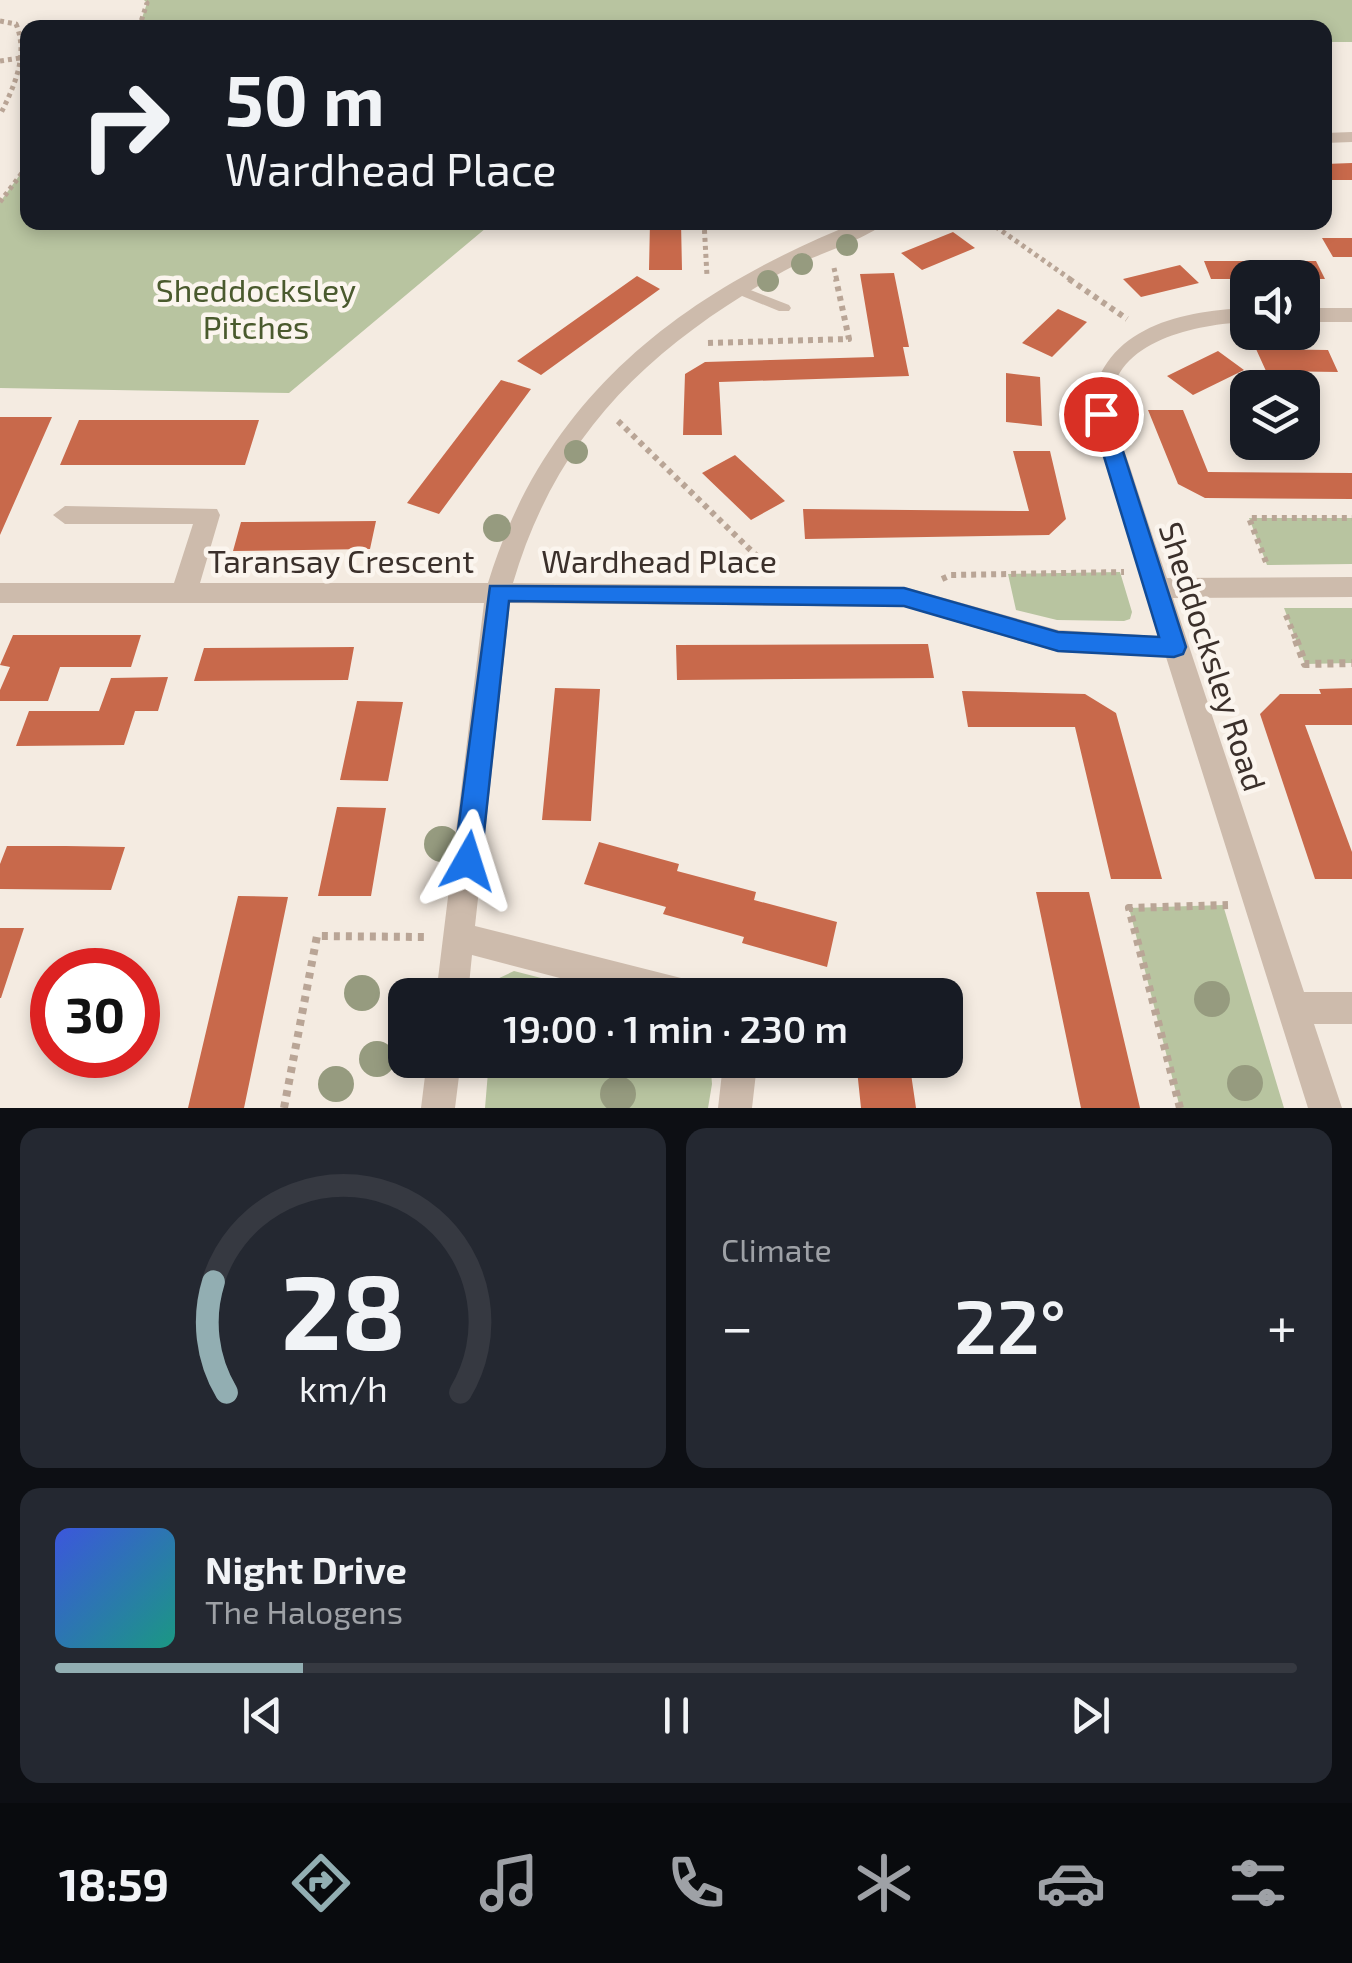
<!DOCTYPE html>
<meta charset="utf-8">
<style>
:root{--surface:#171b24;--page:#242831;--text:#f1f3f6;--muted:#9ea1a6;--line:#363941;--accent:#92aeb2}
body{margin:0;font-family:"Exo 2",sans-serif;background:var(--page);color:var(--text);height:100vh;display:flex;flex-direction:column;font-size:38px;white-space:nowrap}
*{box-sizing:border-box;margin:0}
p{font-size:32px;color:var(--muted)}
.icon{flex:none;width:55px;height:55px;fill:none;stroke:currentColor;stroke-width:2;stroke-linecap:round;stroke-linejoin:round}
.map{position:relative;height:1108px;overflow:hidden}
.sheet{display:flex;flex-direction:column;gap:20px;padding:20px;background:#0d0f14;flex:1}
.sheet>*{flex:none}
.banner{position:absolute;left:20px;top:20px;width:1312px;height:210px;border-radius:20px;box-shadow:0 5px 15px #0003;background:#171b24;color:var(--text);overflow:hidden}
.tools{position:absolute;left:1230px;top:260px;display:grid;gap:20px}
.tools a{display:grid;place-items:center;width:90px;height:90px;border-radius:20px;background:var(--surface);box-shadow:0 5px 15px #0003;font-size:50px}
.speed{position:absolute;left:30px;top:948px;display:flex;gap:20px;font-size:50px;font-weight:700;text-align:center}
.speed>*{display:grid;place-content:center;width:130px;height:130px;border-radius:50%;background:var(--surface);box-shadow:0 5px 15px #0003;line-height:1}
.speed .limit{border:15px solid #d22;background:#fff;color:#111}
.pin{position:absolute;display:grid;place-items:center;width:85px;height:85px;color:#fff;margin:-42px;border:5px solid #fff;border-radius:50%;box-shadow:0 2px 10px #0007}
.me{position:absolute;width:110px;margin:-55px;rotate:6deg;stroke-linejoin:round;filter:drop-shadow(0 0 8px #0008)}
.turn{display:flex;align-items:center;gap:35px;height:210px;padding:0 40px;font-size:45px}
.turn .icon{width:130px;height:130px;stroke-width:2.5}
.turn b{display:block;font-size:70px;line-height:85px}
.big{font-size:75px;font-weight:600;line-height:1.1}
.sheet .tile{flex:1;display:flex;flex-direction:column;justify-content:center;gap:15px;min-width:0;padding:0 35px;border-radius:20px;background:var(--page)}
.sheet .dial{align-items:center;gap:0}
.dial svg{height:260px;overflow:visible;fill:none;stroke:var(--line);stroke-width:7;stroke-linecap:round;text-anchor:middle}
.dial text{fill:var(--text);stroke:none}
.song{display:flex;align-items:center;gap:30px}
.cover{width:120px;height:120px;border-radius:15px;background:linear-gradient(135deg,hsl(230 70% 55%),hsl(170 70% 35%))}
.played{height:10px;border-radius:5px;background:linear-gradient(90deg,var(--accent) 20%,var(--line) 20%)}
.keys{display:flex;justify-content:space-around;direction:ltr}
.heat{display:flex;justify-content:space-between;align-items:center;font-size:55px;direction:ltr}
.sheet .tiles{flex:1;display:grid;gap:20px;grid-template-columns:1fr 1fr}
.tile:last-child{grid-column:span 2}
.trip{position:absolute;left:388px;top:978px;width:575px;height:100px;border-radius:20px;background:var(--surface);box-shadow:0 5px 15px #0003;font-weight:600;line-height:100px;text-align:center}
.dock{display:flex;height:160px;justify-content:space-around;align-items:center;background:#090b0e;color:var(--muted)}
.dock .icon{width:70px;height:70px}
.dock .on{color:var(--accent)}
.dock b{font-size:45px;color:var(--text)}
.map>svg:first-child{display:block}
.green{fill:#b8c4a0}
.building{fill:#c8694b}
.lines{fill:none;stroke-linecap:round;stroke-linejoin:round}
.path-far2{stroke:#b9a596;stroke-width:5;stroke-dasharray:4 4;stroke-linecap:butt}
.path-far1{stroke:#b9a596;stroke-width:6;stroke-dasharray:5 5;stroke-linecap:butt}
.path{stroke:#b9a596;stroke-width:8;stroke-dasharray:6 6;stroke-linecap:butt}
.lane{fill:#cdbbac;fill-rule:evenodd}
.street{fill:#cdbbac;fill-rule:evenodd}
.tree{fill:#969b7f}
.route{fill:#1a73e8;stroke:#114b97;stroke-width:2.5}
.labels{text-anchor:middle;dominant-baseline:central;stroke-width:9;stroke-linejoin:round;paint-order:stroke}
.park-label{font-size:32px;fill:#4a5a2e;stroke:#fbf5ee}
.street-label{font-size:32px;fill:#3b302b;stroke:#fbf5ee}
</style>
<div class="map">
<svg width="1352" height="1108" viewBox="0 0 1352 1108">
<rect width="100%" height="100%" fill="#f4ebe1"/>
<!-- green -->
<path class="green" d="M144,0H1352V42H1325V28L139,27L147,3Z
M27,165L28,222L492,223L289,393L0,388V202Z
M1249,518H1352V564L1267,565Z
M1120,572L1132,612L1130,619L1124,621L1057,620L1016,610L1008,574Z
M1284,608H1352V663L1305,664Z
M1223,905L1284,1108H1180L1129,908Z
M514,971L607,995H494L495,980Z
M489,1060H710L712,1084L708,1108H485Z"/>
<!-- building -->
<path class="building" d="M1352,163V180H1325V164Z
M650,222H681L682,270H649Z
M953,232L975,248L922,270L901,253Z
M1322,238H1352V257H1333Z
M1204,261H1316L1325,279H1211Z
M1180,265L1199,283L1141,297L1123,279Z
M894,273L909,347H903L909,376L719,382L722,435H683L685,374L705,362L874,357L860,274Z
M637,276L660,289L541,375L517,361Z
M1058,309L1087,322L1052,357L1022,343Z
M1256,349L1328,350L1338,372L1266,371Z
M1218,351L1244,370L1193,395L1167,376Z
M1006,373L1040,377L1042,426L1006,422Z
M501,380L531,389L439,514L407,503Z
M1148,410H1183L1208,472L1352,473V499L1205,498L1178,484Z
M0,417H52L0,535Z
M79,420H259L245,465H60Z
M1013,451H1050L1066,519L1049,535L805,539L803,509L1029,511Z
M735,455L785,501L751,520L702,473Z
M376,521L370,549L233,551L241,522Z
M13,635H141L131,667H60L48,701H0V690L10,667L0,665Z
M928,644L934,678L677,680L676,645Z
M354,647L348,680L194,681L204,648Z
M168,677L158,711H135L124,745L16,746L29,711H99L111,678Z
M555,688L600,689L591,821L542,820Z
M1352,688V725H1305L1352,852V879H1315L1260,714L1280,694H1321L1319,689Z
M962,691L1085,694L1116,713L1162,879H1111L1075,727H968Z
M357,701L403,702L388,781L340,780Z
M337,807L386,808L371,896H318Z
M599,842L679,864L677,871L756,892L754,900L837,922L827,967L742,943L744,937L663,914L666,907L584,884Z
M7,846H66L125,847L111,890L0,889V864Z
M1036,892H1089L1140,1108H1081Z
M238,896L288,897L244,1108H188Z
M0,928H24L1,998H0Z
M899,987L900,995H849L848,988Z
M856,1060H909L916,1108H861Z"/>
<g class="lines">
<!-- path-far2 -->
<path class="path-far2" d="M0,21L16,24C29,55 14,87 0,115
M139,28L147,3L144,0
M0,61L20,58
M0,202L28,165
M704,222L707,276
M989,222L1073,281
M834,268L837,281"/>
<!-- path-far1 -->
<path class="path-far1" d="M1069,279L1127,319
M708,343L849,339L836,279
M618,421L767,566
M1266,562L1249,518H1352
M942,579L951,575L1124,572
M1286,615L1297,642"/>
<!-- path -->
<path class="path" d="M1296,640L1305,664L1352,663
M284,1108L317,936L425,937
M1180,1108L1129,908L1228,905"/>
<!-- lane -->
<path class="lane" d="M735,284L789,305L791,308L789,311H779L730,291L728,288Z"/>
<!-- street -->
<path class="street" d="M1352,132V142L1325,143V133Z
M858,222H886C866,240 811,256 784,271C651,346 557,433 513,583L905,587L1058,630L1159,636L1090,414C1097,330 1175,311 1248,308V322C1195,324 1100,343 1113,416C1116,433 1125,451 1130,467C1142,504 1154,541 1167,578L1352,577V597L1173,598L1304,992H1352V1024H1314L1342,1108H1308L1166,657L1058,652L905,607L510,603L475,926L685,979L696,984L701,995H625L472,955L468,995H436L484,603H0V583H174L193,524H65L53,515L65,506L217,509L220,515L200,583H488C545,396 682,292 858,222Z
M1302,308H1352V322H1302Z
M427,1060H461L455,1108H421Z
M718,1060H752L756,1073L752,1108H718L722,1073Z"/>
</g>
<!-- trees -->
<g class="tree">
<circle cx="847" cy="245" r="11"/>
<circle cx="802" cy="264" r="11"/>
<circle cx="768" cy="281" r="11"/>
<circle cx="576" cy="452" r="12"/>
<circle cx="497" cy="528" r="14"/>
<circle cx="442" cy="844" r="18"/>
<circle cx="362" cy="993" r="18"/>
<circle cx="1212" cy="999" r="18"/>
<circle cx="377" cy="1059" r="18"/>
<circle cx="1245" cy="1083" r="18"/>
<circle cx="336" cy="1084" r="18"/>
<circle cx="618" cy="1094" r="18"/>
</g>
<!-- route -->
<path class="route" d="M1101,407L1111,414L1186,647L1183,654L1174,657L1058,651L904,606L509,601L481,861L477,870L468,873L458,870L454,861L490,586L904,588L1058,632L1159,637L1091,414Z"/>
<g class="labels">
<!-- park labels -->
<g class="park-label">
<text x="256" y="289">Sheddocksley<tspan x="256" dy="37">Pitches</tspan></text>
</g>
<!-- street labels -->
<g class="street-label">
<text x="341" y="560">Taransay Crescent</text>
<text x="659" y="560">Wardhead Place</text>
<text transform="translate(1214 656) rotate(72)">Sheddocksley Road</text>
</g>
</g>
</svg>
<div class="tools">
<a><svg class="icon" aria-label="sound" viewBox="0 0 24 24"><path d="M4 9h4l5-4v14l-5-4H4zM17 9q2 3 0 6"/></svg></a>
<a><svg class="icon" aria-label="layers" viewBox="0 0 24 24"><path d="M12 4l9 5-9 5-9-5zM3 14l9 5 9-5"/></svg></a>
</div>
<div class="speed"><div class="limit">30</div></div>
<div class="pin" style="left:1101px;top:414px;background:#d93025"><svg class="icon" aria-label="arrive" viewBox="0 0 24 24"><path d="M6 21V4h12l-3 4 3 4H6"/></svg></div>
<svg class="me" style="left:468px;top:861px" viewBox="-20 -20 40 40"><path d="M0-17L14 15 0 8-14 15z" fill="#1a73e8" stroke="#fff" stroke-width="4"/></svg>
<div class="trip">19:00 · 1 min · 230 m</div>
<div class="banner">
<div class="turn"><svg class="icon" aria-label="right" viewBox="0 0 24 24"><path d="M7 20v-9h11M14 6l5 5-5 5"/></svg><div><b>50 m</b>Wardhead Place</div></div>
</div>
</div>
<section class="sheet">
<div class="tiles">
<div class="tile dial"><svg viewBox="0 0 100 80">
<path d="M14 69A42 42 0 1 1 86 69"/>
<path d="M14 69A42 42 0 0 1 10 35" stroke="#92aeb2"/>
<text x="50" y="56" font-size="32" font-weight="700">28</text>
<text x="50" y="72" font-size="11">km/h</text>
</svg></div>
<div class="tile"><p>Climate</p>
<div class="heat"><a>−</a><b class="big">22°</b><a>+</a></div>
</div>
<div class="tile">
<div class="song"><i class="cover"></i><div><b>Night Drive</b><p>The Halogens</p></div></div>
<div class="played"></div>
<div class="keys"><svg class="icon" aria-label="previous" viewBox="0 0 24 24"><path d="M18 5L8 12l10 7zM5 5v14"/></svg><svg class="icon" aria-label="pause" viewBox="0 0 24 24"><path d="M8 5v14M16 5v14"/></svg><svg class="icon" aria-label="next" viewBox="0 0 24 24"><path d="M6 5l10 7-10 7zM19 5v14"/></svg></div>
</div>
</div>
</section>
<nav class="dock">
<b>18:59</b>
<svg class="icon on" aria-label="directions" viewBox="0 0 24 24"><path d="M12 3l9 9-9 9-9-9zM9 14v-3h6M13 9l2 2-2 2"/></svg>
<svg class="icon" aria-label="music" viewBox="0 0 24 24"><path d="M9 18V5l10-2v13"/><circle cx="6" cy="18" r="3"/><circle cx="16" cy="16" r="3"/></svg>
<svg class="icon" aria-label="phone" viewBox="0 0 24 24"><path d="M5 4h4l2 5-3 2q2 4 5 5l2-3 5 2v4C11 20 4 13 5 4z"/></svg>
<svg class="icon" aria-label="climate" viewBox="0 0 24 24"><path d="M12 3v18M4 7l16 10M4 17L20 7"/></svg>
<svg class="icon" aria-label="car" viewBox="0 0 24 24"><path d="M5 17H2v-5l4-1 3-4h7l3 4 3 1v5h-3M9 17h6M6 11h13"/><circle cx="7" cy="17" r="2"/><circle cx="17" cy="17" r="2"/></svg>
<svg class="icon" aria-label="filters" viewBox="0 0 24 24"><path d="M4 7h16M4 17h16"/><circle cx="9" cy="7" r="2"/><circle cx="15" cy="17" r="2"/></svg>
</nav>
